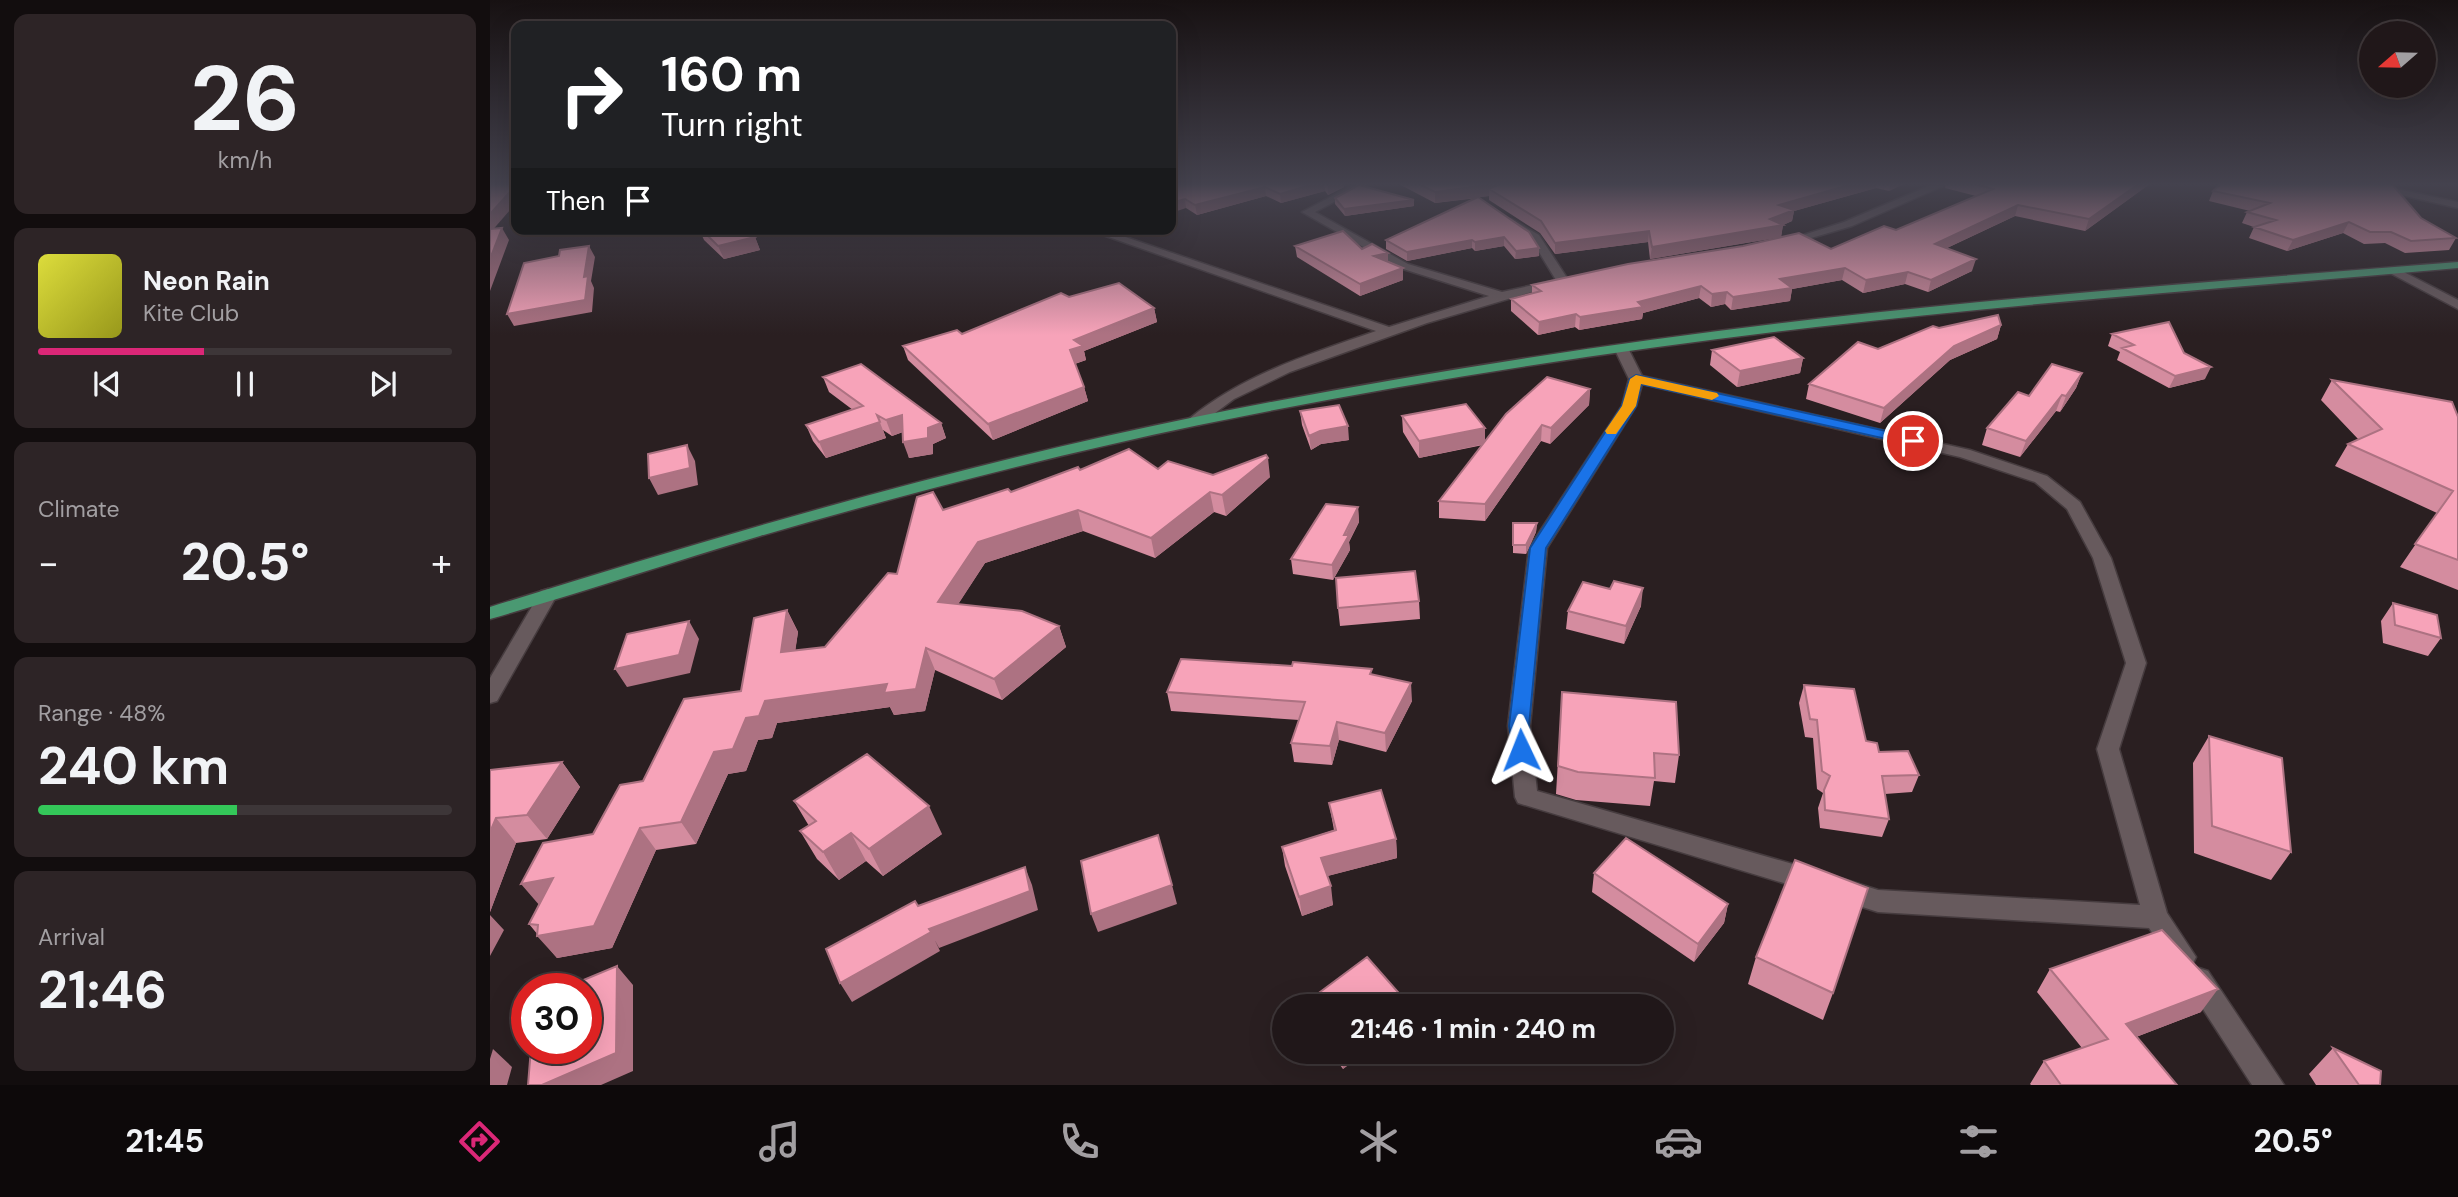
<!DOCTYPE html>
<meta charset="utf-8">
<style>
:root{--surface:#201719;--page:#2d2426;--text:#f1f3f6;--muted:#a29fa2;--line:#3d3638;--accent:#db2777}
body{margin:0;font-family:"DM Sans",sans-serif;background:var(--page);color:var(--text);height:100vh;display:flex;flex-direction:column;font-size:26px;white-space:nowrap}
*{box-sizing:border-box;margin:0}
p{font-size:23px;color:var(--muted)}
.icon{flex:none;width:38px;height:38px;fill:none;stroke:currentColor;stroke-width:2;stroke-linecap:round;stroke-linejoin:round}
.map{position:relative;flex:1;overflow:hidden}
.panel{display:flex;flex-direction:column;gap:14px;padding:14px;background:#120d0e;width:490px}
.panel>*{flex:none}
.hud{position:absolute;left:21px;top:21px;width:665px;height:214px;border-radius:14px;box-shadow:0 7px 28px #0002,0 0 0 2px var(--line);background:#202124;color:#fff;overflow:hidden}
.needle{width:46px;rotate:250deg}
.tools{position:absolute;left:1869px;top:21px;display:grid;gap:14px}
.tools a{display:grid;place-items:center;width:77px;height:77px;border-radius:50%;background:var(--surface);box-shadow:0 7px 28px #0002,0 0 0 2px var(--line);font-size:35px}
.speed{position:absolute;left:21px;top:973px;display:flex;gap:14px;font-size:35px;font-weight:700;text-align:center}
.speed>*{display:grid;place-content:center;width:91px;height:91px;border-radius:50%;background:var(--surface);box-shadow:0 7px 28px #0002,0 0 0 2px var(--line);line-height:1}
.speed .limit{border:10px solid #d22;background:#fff;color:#111}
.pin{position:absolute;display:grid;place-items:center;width:60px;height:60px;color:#fff;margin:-30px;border:4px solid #fff;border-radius:50%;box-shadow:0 2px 7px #0007}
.me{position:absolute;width:77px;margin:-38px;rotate:358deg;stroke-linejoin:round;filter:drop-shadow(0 0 5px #0008)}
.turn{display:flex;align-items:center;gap:24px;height:147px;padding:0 35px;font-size:32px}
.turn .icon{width:91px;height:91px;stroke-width:2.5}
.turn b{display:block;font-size:49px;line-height:60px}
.then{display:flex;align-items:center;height:66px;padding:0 35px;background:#0003;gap:14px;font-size:26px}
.big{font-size:52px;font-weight:700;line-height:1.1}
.panel .widget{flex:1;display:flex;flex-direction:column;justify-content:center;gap:10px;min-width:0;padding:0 24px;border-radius:14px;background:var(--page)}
.panel .dial{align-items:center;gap:0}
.dial b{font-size:91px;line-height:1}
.song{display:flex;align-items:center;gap:21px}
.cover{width:84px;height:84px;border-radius:10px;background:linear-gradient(135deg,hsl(60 70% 55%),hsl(60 70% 35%))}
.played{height:7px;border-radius:4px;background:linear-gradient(90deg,var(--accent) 40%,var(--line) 40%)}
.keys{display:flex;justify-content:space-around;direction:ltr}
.heat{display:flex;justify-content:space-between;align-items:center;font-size:38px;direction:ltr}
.charge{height:10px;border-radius:5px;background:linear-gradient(90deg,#34c759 48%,var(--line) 0)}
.trip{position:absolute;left:782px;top:994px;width:402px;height:70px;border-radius:35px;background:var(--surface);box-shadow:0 7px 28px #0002,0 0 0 2px var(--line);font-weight:700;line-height:70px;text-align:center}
.tab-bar{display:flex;height:112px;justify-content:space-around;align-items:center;background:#0d090a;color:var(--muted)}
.tab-bar .icon{width:49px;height:49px}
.tab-bar .selected{color:var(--accent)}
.tab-bar b{font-size:32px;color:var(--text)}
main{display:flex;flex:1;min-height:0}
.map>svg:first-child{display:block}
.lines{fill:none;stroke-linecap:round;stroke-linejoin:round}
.minor-casing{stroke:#463c3f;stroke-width:3}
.major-casing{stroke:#463c3f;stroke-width:3}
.minor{fill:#675a5d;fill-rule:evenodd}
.major{fill:#4a9972;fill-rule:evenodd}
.wall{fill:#d48c9f}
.shaded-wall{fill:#ad7282}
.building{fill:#f7a3b9;stroke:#ad7282;stroke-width:2}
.route{fill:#1a73e8;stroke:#114b97;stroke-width:2}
.slow{fill:#f59e0b}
</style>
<main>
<section class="panel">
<div class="widget dial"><b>26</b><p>km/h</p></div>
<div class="widget">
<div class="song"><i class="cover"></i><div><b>Neon Rain</b><p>Kite Club</p></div></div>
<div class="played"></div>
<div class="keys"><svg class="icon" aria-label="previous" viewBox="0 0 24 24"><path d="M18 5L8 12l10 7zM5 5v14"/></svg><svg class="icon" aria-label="pause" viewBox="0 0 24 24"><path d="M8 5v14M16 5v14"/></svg><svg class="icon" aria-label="next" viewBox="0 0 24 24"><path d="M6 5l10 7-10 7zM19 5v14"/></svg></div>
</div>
<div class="widget"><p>Climate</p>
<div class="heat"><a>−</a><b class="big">20.5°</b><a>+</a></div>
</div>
<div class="widget"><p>Range · 48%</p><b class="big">240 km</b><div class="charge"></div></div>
<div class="widget"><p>Arrival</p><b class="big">21:46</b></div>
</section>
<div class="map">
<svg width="1968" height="1085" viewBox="0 0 1968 1085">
<rect width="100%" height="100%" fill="#2a1f21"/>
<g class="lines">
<defs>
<path id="minor" d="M867,183H880L825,212L918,264L1012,292L1066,280L1041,239L1017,224L1016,222L1021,219L1049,235L1079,281L937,323L800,372L744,399L709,425H699V419C754,374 820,354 886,331L596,229H612L899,327L999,296L910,268L812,212Z
M1446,183H1460L1362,226L1294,246L1288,243L1354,222Z
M1858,183H1879L1968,202V208Z
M1900,269H1908L1968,300V309L1900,273Z
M1132,346L1139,350L1152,376L1480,450L1557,476L1590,502L1621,558L1656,663L1629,749L1677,913L1706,957L1702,965L1693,969L1684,965L1659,928L1388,912L1344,898L1341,890L1344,882L1353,879L1388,890L1650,905L1607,749L1636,663L1603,558L1577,509L1545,482L1470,457L1152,384L1146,406L1057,548L1040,726L1047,791L1320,869L1329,873L1332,880L1329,887L1320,891L1028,803L1025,797L1018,726L1039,548L1132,406L1139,379L1125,350Z
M58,589L67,595L7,701L0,703V678L51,591Z
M1709,968L1718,971L1794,1085H1762L1700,989L1696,980L1700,971Z"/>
<path id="major" d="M1968,262V268C1754,287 1539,302 1326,327C1119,351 913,383 709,425C561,456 415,494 270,536C179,563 90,593 0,619V607C234,534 469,465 710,416C913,375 1120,343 1326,319C1540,295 1754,279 1968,262Z"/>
</defs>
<!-- minor casing -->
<use href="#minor" class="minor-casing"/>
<!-- major casing -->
<use href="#major" class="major-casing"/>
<!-- minor -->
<use href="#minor" class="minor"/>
<!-- major -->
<use href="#major" class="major"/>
</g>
<!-- wall -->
<path class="wall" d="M681,183H854V187L838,195L835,191L791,203L776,196L707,215L696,208Z
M907,183H1415L1399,191L1386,188L1304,211L1302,221L1293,225L1291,237L1160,259L1158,242L1065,254L1050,233L999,200V196L989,197L1049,248V256L1025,259L1014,246L985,251L982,248L917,261L896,249V240L988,198L945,203Z
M1456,183H1661L1595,231L1525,216L1457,248L1482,271L1438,292L1415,284L1373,293L1352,280L1302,289L1300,301L1241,310L1235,304L1221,307L1209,298L1153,313L1152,319L1089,330L1085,327L1048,335L1021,311V299L1042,293V285L1341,249L1406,230L1486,196L1455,188Z
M1725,183H1901L1931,218L1966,238L1959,250L1915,253L1895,243L1874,244L1853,233L1797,251L1759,238L1764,227L1752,223L1757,212L1760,211L1719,201L1723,191L1730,185Z
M845,198L924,200V206L855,216L845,204Z
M209,229H256L265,237L270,250L234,259L214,240Z
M805,246L872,249L913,268V280L870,296L807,257Z
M579,297L664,308L667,322L594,351L596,360L585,364L594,387L598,401L503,440L418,360L413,346L472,334Z
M1511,325L1507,339L1460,360L1390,423L1316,399L1319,384L1388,349L1449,328Z
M1622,334L1694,353L1715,379L1679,388L1627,360L1630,352L1618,346Z
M1222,350L1313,358L1310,373L1247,387L1220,365Z
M1592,373L1586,388L1570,412L1566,411L1530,457L1492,445L1497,428L1539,396Z
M333,377L451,423L456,438L443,444V454L419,458L413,432L402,436L393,430L396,438L336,458L323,441L316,425L363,410L339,392Z
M1842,380L1968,417V590L1910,567L1947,513L1845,466L1858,444L1869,440L1831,400Z
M1100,389L1099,405L1060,444L1051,441L995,521L949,518V501L993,445L929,458L913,432L912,416L995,441Z
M810,411L859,440L831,444L821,450L812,425Z
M668,469L723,475L780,477L736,516L724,512L665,558L593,531L495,563L468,604L569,626L576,647L512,700L445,670L435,711L404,715L400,707L287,723L282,738L268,740L256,771L238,774L206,844L166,850L122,948L67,958L39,924L103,834L153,781L251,691L297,610L308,632L305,651L335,647L407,574L453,510L521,492L590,470Z
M868,507L869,522L859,542L860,550L843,580L803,574L801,559Z
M1023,523H1047L1046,532L1036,554L1023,553Z
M929,601L930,619L850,626L848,608Z
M1903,603L1951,638L1938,656L1893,643L1891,621Z
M1151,606L1134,644L1076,629L1078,611Z
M882,674L922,701L896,752L849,740L842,765L804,762L801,743L809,720L681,711L677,692Z
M1314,685L1389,752L1429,775L1422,792L1395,794L1399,819L1392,837L1330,828L1328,808L1333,793L1327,789L1323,738L1315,737L1309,703Z
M1072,692L1189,755L1185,783L1164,781L1160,806L1086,800L1066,794Z
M1719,736L1801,852L1781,880L1704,853L1703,763Z
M72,762L90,787L57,839L26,843L0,912V770Z
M304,801L452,834L393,876L376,861L349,880L327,859L310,831L319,826Z
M839,803L906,839L907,858L837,876L843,905L812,916L795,866L792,847L844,830Z
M1104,873L1238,904L1234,923L1204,962L1102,892Z
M1266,957L1343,993L1333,1020L1258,984Z
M1560,969L1711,1012L1646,1037L1687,1085H1541L1540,1084L1554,1061L1592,1048L1547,992Z
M1843,1048L1890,1085H1826L1819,1074Z
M840,1052H875L853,1069Z"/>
<!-- shaded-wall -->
<path class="shaded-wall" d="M827,183H834L835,191L791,203L790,194Z
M842,183H854V187L838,195V186Z
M1012,183L999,189V196L945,203V192Z
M1366,183H1387L1386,188L1304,211L1302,221L1291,226L1293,225L1291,237L1160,259L1162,247L1280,219L1289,205Z
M1401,183H1415L1399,191Z
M1650,183H1661L1595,231L1599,219Z
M26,185V203L0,233V214Z
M775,187L776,196L707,215L705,205Z
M695,199L696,208L681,213V203Z
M924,200V206L855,216L854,209Z
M1528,205L1525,216L1442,255L1445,244Z
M1859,222L1853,233L1797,251L1803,240Z
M12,228L19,240L0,291V259Z
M1159,231L1158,242L1065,254V243Z
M265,237L270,250L234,259L228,246Z
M1014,237V246L985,251V242Z
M982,240V248L917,261V252Z
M99,246L105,257L101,281L104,288L102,312L24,326L17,314L94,277Z
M1049,248V256L1025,259L1026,251Z
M898,253V264L884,256Z
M1486,259L1482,271L1438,292L1441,280Z
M913,268V280L870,296V284Z
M1355,268L1352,280L1302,289L1300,301L1241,310L1243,297L1290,279Z
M1418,272L1415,284L1373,293L1376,280Z
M1211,286L1209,298L1153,313L1152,319L1089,330L1090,317Z
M1237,292L1235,304L1221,307L1222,294Z
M664,308L667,322L594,351L596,360L584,364L580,350L584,340Z
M1086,314L1085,327L1048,335L1049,322Z
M1511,325L1507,339L1460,360L1390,423L1394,408L1464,346Z
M1313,358L1310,373L1247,387L1250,371Z
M1721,367L1715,379L1679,388L1685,376Z
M1592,373L1586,388L1570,412L1576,396Z
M594,387L598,401L503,440L498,424Z
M1100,389L1099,405L1060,444L1061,428Z
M1572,395L1566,411L1530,457L1536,441Z
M387,415L396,438L336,458L329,442Z
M412,415L418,430L402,436L396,420Z
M451,423L456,438L443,444V454L419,458L413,442L438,428Z
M1052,425L1051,441L995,521V504Z
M858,426L859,440L831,444L821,450L819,436L830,431Z
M995,428V444L929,458V441Z
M197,445L205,461L208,485L168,495L159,478Z
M778,458L780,477L736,516L732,495Z
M720,492L724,512L665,558L661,538Z
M868,507L869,522L859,542L860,550L843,580L842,565Z
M588,510L593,531L495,563L456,623L448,602L488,542Z
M1047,523L1046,532L1036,554V545Z
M1153,588L1151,606L1134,644L1136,626Z
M297,610L308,632L302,674L291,652Z
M199,621L209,639L200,673L137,687L125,669Z
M569,626L576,647L512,700L504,679Z
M436,648L445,670L435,711L404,715L400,707L287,723L282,738L268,740L256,771L238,774L206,844L191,822L224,752L256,718L275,701Z
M921,683L922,701L896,752L895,733Z
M847,722L849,740L842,765L840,746Z
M72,762L90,787L57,839L37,815Z
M439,806L452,834L393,876L379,849Z
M6,818L26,843L0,912V832Z
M150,828L166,850L122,948L67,958L47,936Z
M361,833L376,861L349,880L333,852Z
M906,839L907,858L834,877L831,858Z
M535,867L542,885L548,910L449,948L439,929Z
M63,878L50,906L31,884Z
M682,885L687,904L608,932L601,914Z
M841,886L843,905L812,916L809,897Z
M1238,904L1234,923L1204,962L1208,944Z
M0,915L14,930L0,956Z
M441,932L450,951L362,1002L350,983Z
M127,966L143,985V1071L111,1085H52Z
M1728,989L1711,1012L1620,1047L1636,1024Z
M915,1000V1006H907Z
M3,1049L22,1067L17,1085H0V1059Z
M851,1052H875L853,1069Z"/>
<!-- building -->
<path class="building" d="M0,183H26V185L0,214Z
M681,183H827L790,194L775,187L705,205L695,199L681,203Z
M927,183H1366L1289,205L1304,210L1280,219L1293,225L1162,247L1159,231L1065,243L1051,221L999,189L1012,183L945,192Z
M1482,183H1650L1599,219L1528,205L1445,244L1486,259L1441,280L1418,272L1376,280L1355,268L1290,279L1302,288L1243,297L1237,292L1222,294L1211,286L1148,302L1153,307L1090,317L1086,314L1049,322L1021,299L1051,291L1042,285L1138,264L1253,246L1309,233L1341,249L1394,226L1406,230L1503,189Z
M1732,183H1901L1931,218L1966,238L1921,241L1901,232H1880L1859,222L1803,240L1764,227L1786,220L1757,212L1780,203L1723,191Z
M869,185L924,200L854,209L845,198Z
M988,197L1039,232L1049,248L1026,251L1014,237L985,242L982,240L917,252L896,240Z
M12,228L0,259V229Z
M211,229H256L265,237L228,246Z
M853,231L872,249L882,244L898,253L884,256L913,268L870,284L805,246Z
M99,246L94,277L98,276L95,300L17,314L34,263L69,256L70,250Z
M629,283L664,308L584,340L593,346L580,350L594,387L498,424L413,346L467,330L472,334L571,293L579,297Z
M1508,315L1511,325L1464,346L1394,408L1319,384L1368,342L1388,349L1443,326L1449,328Z
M1679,322L1694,353L1721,367L1685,376L1632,348L1644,345L1622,334Z
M1284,337L1313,358L1250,371L1222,350Z
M371,364L451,423L438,428V438L413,442L412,415L396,420L387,415L390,422L329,442L316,425L373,406L333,377Z
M1562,364L1592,373L1576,396L1572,395L1536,441L1497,428L1528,392L1539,396Z
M1057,377L1100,389L1061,428L1052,425L995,504L949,501L1016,414Z
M1842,380L1962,402L1968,417V560L1925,544L1963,491L1858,444L1892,429Z
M976,404L995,428L929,441L912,416Z
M849,405L858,426L830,431L819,436L810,411Z
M197,445L200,468L159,478L158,454Z
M639,449L668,469L678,461L723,475L776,455L778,458L732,495L720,492L661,538L588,510L488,542L448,602L532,611L569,626L504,679L436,648L426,689L394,693L397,684L275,701L269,716L256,718L243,749L224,752L191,822L150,828L104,926L47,936L48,925L39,924L63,878L31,884L53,843L103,834L130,785L153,781L194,699L251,691L264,618L297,610L291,652L335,647L398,573L407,574L427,497L443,492L453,510L518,489L521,492L588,467L590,470Z
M836,504L868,507L854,535H859L842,565L801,559Z
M1023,523H1047L1036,545H1023Z
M925,571L929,601L848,608L846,578Z
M1124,581L1153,588L1136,626L1078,611L1093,582L1120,589Z
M1903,603L1947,615L1951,638L1905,625Z
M199,621L189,655L125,669L137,634Z
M691,659L802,666L803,662L882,669L880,674L921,683L895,733L847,722L840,746L801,743L815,702L677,692Z
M1314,685L1364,689L1376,741L1387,743L1389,752L1418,751L1429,775L1392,776L1399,819L1335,810L1334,790L1340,776L1332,771L1327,720L1320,719Z
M1072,692L1186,702L1189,755L1164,753L1165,778L1088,772L1068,766Z
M1719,736L1792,758L1801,852L1722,826Z
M377,754L439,806L379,849L361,833L333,852L310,831L326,821L304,801Z
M72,762L37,815L6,818L0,832V770Z
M891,790L906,839L831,858L841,886L809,897L792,847L846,830L839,803Z
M668,835L682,885L601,914L591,861Z
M1136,838L1238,904L1208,944L1104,873Z
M1305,860L1378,888L1343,993L1266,957Z
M535,867L540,891L439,929L441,932L350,983L336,949L425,901L428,906Z
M1672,930L1728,989L1636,1024L1687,1085H1571L1554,1061L1618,1039L1560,969Z
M877,957L915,1000L907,1006H815L814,1004Z
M127,966L126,1053L52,1085H38L41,1048H96V989H72Z
M1843,1048L1891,1071L1890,1085H1869Z"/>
<!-- sky -->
<linearGradient id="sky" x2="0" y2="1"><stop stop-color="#171112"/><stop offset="0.55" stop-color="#44424e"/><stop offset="1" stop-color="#44424e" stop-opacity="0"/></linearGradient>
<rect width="1968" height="335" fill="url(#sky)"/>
<!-- route -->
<path class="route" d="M1146,375L1423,437L1430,441L1423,445L1151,384L1146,406L1056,548L1039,726L1041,750L1038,755H1024L1019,726L1040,548L1132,406L1140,379Z"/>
<!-- slow -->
<path class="slow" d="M1146,375L1227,393L1229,396L1222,400L1151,384L1146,406L1126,434H1117L1115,431L1132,406L1140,379Z"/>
</svg>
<div class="tools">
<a><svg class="needle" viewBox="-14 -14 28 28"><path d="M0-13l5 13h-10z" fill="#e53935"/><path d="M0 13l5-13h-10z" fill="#a29fa2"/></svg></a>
</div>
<div class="speed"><div class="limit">30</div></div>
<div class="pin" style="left:1423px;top:441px;background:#d93025"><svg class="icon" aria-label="arrive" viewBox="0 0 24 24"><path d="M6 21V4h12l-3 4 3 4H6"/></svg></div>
<svg class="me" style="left:1031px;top:750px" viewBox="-20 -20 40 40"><path d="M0-17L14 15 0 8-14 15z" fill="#1a73e8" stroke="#fff" stroke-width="4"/></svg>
<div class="trip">21:46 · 1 min · 240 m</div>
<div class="hud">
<div class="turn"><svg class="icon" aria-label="right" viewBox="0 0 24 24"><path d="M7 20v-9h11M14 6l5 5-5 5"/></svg><div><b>160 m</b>Turn right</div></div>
<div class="then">Then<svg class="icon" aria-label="arrive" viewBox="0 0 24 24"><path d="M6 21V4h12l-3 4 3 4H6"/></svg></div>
</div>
</div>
</main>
<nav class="tab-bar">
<b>21:45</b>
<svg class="icon selected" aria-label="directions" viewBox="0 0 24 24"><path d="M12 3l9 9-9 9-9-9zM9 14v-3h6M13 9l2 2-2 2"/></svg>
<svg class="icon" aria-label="music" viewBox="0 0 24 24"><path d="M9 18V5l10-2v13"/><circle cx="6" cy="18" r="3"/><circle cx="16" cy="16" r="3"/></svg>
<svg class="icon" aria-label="phone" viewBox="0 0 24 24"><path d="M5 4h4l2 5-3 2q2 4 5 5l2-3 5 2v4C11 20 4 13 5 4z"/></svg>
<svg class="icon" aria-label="climate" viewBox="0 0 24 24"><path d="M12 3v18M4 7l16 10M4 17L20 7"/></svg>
<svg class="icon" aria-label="car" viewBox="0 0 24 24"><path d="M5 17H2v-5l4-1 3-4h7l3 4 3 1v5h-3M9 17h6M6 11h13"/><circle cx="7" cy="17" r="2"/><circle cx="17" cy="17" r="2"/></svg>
<svg class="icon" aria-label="filters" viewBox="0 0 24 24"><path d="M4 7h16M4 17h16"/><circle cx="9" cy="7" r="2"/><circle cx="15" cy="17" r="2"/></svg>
<b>20.5°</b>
</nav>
